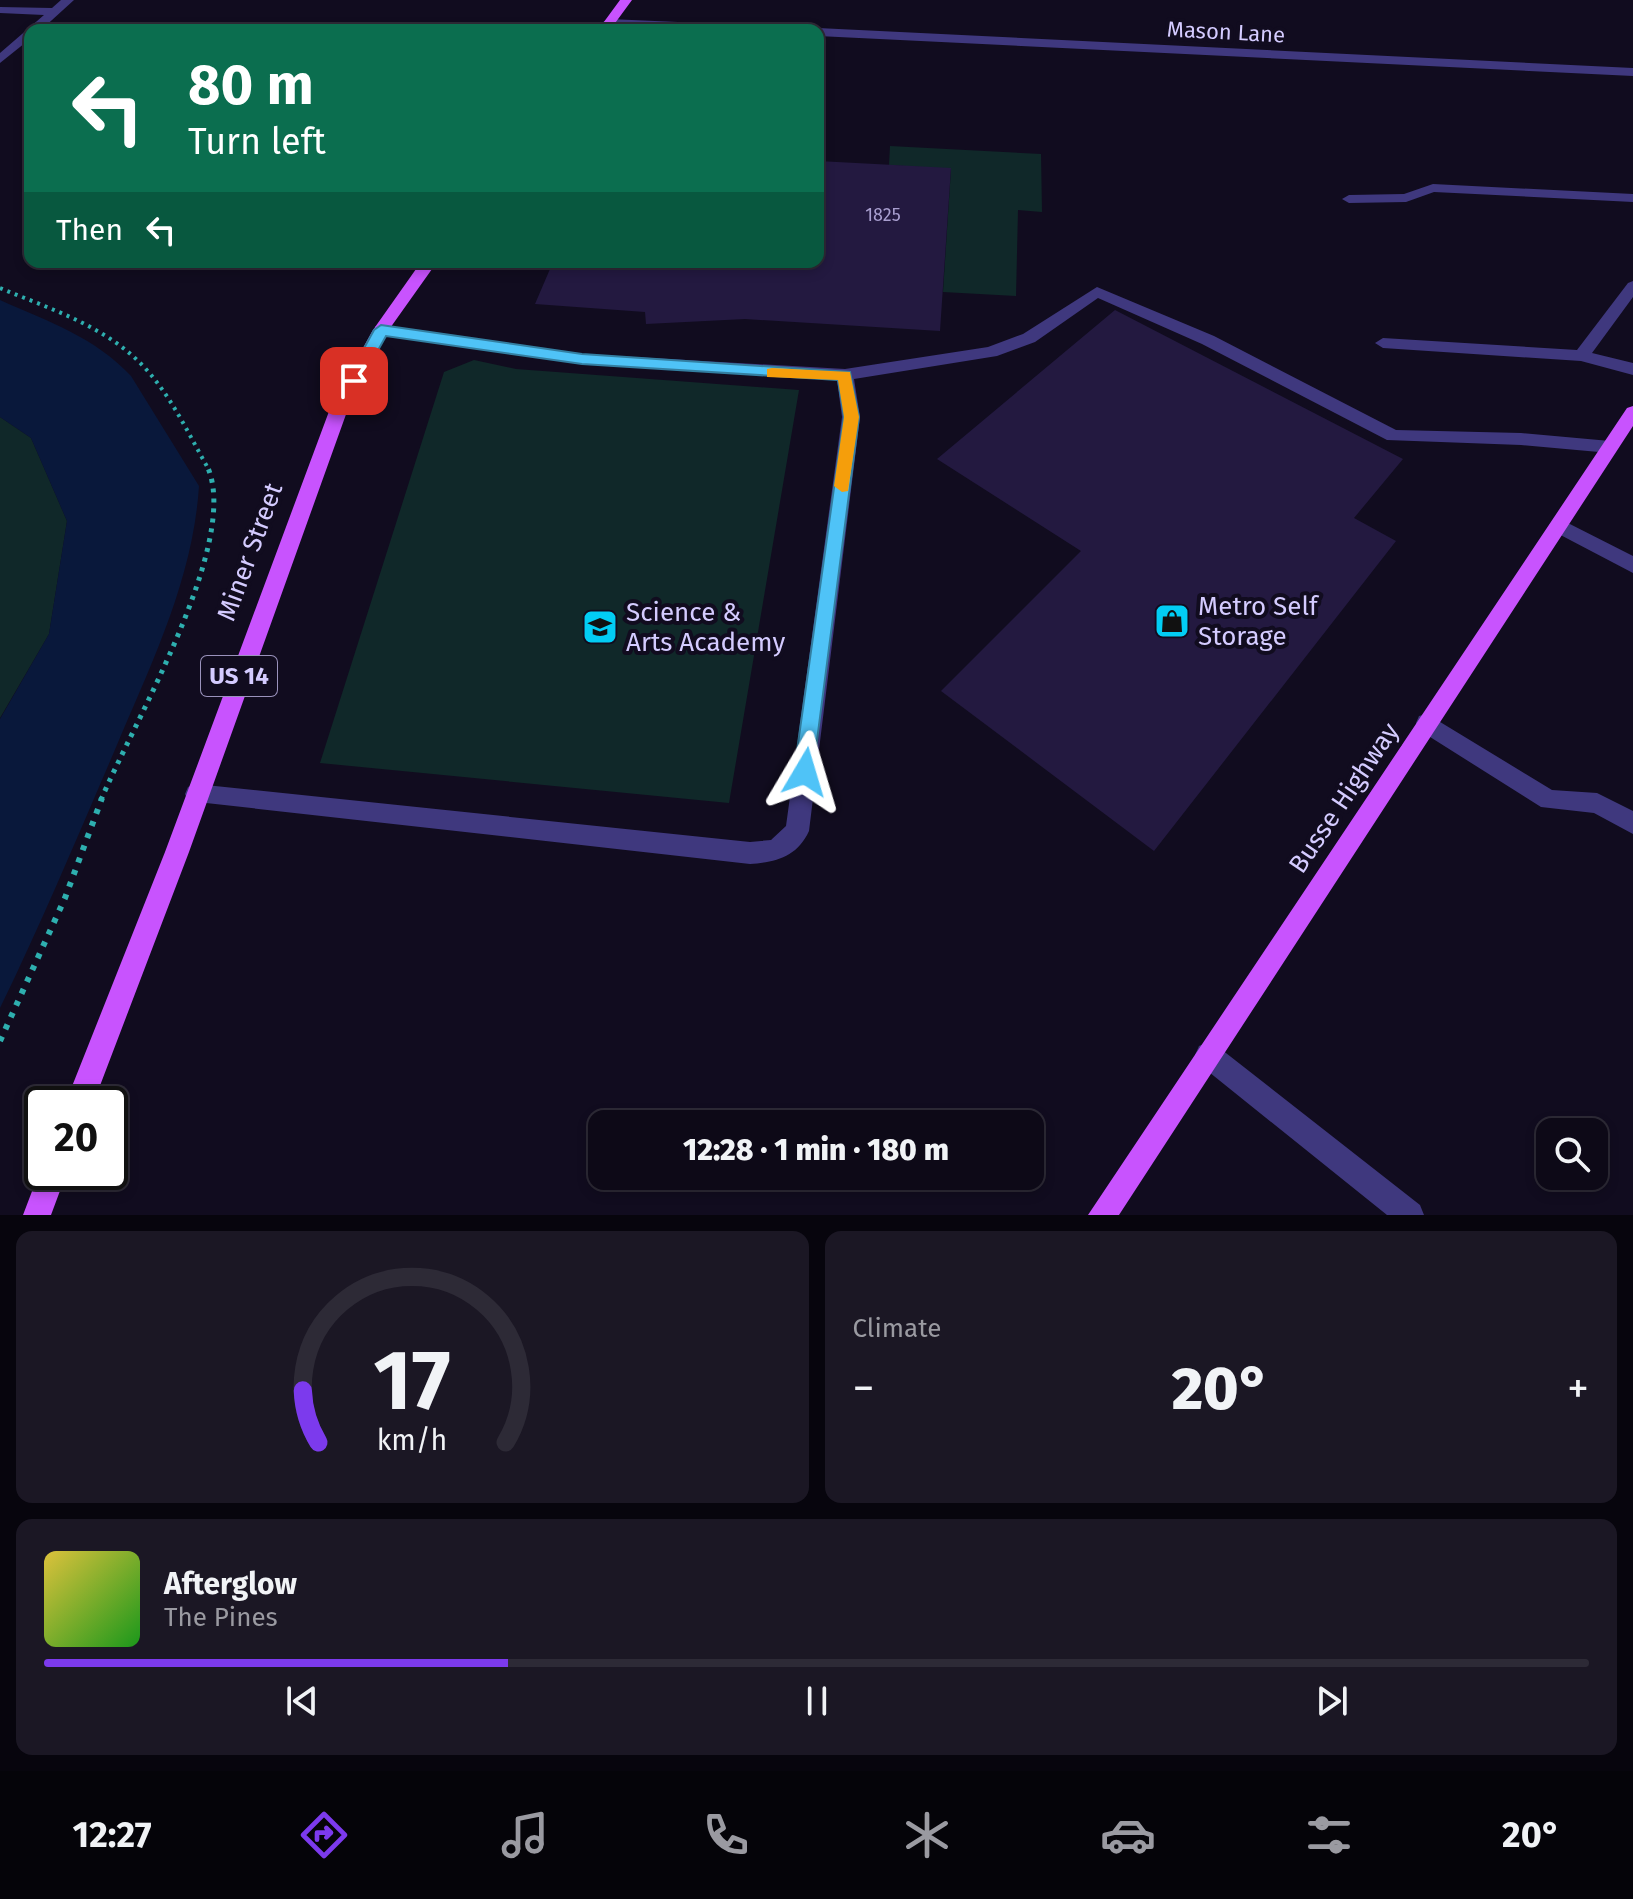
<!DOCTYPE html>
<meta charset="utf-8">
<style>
:root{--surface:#0d0917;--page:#1b1724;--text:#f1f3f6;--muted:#9a9aa1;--line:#2d2a36;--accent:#7c3aed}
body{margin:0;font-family:"Fira Sans",sans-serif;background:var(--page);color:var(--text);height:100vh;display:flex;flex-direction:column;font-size:30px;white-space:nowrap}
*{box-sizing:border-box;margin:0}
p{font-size:26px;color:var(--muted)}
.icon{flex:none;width:44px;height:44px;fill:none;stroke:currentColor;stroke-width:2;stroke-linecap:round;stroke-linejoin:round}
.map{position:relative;height:1215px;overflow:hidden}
.details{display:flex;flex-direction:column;gap:16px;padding:16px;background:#07050d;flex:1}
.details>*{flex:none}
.top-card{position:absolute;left:24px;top:24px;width:800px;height:244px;border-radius:16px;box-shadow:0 4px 12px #0003,0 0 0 2px var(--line);background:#0b6e4f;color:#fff;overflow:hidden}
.controls{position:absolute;left:1536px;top:1118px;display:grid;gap:16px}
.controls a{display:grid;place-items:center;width:72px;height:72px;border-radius:16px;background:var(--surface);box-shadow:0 4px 12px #0003,0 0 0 2px var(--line);font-size:40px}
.speed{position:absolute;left:24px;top:1086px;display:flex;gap:16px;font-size:40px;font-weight:700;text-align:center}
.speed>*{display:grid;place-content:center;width:104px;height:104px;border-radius:50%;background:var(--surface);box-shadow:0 4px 12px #0003,0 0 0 2px var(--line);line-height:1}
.speed .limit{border:4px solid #111;border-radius:12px;background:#fff;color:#111}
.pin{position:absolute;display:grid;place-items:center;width:68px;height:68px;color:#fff;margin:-34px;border-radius:16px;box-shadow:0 4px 12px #0006}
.me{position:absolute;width:88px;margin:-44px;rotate:7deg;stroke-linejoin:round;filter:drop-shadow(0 0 6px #0008)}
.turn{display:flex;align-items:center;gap:28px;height:168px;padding:0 32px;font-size:36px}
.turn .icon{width:104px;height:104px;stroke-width:2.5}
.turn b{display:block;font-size:56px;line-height:68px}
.then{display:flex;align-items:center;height:76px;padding:0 32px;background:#0003;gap:16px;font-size:30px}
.big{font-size:60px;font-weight:800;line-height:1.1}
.details .widget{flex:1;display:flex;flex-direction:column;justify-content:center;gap:12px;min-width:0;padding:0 28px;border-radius:16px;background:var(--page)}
.details .dial{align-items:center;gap:0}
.dial svg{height:208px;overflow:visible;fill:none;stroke:var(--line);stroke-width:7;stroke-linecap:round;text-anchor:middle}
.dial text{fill:var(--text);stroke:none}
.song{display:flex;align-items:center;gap:24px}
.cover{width:96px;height:96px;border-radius:12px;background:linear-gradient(135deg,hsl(50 70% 55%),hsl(120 70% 35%))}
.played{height:8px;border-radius:4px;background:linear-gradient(90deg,var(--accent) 30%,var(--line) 30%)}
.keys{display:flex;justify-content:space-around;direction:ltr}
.heat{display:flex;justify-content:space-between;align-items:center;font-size:44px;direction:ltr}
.details .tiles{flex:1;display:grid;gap:16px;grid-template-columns:1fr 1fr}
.widget:last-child{grid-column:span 2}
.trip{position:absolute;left:588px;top:1110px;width:456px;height:80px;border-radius:16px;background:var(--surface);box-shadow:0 4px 12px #0003,0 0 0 2px var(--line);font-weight:800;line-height:80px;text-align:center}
.tabs{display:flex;height:128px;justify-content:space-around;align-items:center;background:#050409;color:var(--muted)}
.tabs .icon{width:56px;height:56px}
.tabs .selected{color:var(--accent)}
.tabs b{font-size:36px;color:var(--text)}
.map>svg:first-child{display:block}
.green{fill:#102829}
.water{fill:#09183b}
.building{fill:#231940}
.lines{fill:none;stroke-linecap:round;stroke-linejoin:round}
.path-far2{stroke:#2eafaf;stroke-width:4;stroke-dasharray:3 5;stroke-linecap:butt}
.path-far1{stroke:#2eafaf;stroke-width:5;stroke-dasharray:4 6;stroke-linecap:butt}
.path{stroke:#2eafaf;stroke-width:6;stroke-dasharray:5 8;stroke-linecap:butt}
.minor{fill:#3f387e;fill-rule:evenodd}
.major{fill:#c853fe;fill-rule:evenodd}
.route{fill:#4fc3f7;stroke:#337fa1;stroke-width:2}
.slow{fill:#f59e0b}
.labels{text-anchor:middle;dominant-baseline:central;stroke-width:8;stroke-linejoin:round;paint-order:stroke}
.far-number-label{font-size:18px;fill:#a89ecf}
.far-street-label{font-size:22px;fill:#d4cbff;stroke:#110c1f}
.shield{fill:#110c1f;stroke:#9a92bc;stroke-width:2}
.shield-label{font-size:24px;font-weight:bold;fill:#d4cbff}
.street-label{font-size:26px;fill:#d4cbff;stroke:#110c1f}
.poi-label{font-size:26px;fill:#d4cbff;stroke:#110c1f;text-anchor:start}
</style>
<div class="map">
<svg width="1633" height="1215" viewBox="0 0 1633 1215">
<rect width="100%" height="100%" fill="#110c1f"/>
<!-- green -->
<path class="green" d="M890,146L1041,154L1042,212L1018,210L1016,296L943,292L951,169L889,165Z
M474,360L516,369L799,390L729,803L320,763L444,372Z
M0,417L31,438L67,521L49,634L0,718Z"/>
<!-- water -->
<path class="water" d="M0,300C47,321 95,337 131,376L199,486C193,581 150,666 114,752C77,838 41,924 0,1008V719L49,634L67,521L31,438L0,417Z"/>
<!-- building -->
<path class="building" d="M818,161L951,168L940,331L745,319L646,324L645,312L535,304L553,262H818Z
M1115,310L1403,459L1354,518L1396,541L1154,851L941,691L1081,551L937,459Z"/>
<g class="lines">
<!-- path-far2 -->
<path class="path-far2" d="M0,288C50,309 106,326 144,367C172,397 189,435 209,470"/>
<!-- path-far1 -->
<path class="path-far1" d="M101,800C132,725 240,545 208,468"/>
<!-- path -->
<path class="path" d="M0,1041L65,898L102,798"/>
<!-- minor -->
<path class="minor" d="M61,0H74L41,30H30V39L0,63V53L44,15L0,13V7L52,8Z
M609,19L769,26L775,30H699L605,24L603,22Z
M818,28L1633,68V76L818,36V30H813Z
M1433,184L1633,194V202L1434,192L1406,202L1349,203L1342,199L1349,195L1404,194Z
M1633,281V297L1592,353L1633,363V375L1581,361L1383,348L1375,343L1383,338L1577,350L1628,283Z
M1097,287L1214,336L1396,430L1521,433L1610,441L1619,447L1610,453L1521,445L1387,440L1202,344L1098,298L1035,342L997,356L854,379L860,417L809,831C797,857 776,862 750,864L188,801L185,794L188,787L196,784L750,842L771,840L786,826L842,417L837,380L582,364L381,335L375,334V326L582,354L845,369L988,347L1023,334Z
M1558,518L1633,556V573L1551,530L1549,525Z
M1427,714L1552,790L1597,793L1633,811V834L1594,813L1541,807L1419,730L1416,723L1419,716Z
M1208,1042L1217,1046L1420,1205L1424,1215H1387L1199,1064L1195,1055L1199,1046Z"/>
<!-- major -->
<path class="major" d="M620,0H632L610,30H598Z
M421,262H437L388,331L349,406L189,852L93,1104H65L165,852L331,406L373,330Z
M1633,406V426L1119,1215H1088L1627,408Z
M42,1165V1172H67L51,1215H23Z"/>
</g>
<!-- route -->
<path class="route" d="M381,325L582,354L850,372L859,417L812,779L805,781L797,779L794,772L844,417L838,380L582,364L386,336L359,384H348L346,381L374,330Z"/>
<!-- slow -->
<path class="slow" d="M772,368L850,372L859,417L848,491L842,492L834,486L844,417L838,380L767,377V369Z"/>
<!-- icons -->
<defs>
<symbol id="shop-square" viewBox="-11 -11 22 22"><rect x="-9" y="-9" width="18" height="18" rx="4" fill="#02cdf4" stroke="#110c1f"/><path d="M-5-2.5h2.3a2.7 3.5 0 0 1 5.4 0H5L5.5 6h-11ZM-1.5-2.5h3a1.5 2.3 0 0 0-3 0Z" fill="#111"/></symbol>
<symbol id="school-square" viewBox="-11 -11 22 22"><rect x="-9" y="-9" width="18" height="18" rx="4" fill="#02cdf4" stroke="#110c1f"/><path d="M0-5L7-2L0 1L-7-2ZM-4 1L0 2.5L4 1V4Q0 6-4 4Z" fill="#111"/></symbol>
</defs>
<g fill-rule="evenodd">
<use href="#shop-square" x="1152" y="601" width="40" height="40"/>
<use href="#school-square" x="580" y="607" width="40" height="40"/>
</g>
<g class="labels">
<!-- far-number labels -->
<g class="far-number-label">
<text x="883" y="215">1825</text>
</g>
<!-- far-street labels -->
<g class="far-street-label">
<text transform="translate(1226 32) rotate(3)">Mason Lane</text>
</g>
<!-- shield labels -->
<rect class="shield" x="201" y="656" width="76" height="40" rx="6"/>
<g class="shield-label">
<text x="239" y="676">US 14</text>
</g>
<!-- street labels -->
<g class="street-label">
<text transform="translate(250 552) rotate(-70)">Miner Street</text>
<text transform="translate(1344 798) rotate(-56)">Busse Highway</text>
</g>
<!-- poi labels -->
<g class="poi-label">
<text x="1198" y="606">Metro Self<tspan x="1198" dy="30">Storage</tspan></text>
<text x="626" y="612">Science &amp;<tspan x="626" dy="30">Arts Academy</tspan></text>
</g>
</g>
</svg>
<div class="controls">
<a><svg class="icon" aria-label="search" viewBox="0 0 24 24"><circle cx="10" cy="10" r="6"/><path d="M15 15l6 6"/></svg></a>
</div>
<div class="speed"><div class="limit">20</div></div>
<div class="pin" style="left:354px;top:381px;background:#d93025"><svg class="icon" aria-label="arrive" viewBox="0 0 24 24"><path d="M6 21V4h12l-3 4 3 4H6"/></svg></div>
<svg class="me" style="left:805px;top:772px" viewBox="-20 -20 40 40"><path d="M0-17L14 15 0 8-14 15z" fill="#4fc3f7" stroke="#fff" stroke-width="4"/></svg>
<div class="trip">12:28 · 1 min · 180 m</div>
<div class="top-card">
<div class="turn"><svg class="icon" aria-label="left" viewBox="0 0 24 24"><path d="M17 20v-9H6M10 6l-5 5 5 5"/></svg><div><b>80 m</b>Turn left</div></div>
<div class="then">Then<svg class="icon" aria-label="left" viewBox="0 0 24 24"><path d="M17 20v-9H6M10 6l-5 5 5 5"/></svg></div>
</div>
</div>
<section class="details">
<div class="tiles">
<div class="widget dial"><svg viewBox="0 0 100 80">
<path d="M14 69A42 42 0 1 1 86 69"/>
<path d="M14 69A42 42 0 0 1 8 49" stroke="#7c3aed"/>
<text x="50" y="56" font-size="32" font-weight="700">17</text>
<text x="50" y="72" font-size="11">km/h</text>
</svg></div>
<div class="widget"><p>Climate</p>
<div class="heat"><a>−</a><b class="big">20°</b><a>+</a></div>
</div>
<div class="widget">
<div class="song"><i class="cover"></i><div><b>Afterglow</b><p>The Pines</p></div></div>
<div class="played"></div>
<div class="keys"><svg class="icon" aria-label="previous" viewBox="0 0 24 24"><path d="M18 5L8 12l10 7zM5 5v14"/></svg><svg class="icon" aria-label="pause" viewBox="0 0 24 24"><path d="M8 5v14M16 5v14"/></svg><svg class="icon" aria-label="next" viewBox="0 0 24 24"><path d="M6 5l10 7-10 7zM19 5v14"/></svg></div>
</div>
</div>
</section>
<nav class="tabs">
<b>12:27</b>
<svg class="icon selected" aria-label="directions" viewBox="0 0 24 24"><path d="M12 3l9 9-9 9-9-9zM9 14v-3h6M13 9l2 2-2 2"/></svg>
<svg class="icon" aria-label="music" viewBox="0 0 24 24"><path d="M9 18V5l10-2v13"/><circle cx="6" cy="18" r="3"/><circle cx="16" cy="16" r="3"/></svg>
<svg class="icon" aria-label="phone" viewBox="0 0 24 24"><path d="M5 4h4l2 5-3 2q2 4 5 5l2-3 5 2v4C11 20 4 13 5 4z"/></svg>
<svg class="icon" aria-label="climate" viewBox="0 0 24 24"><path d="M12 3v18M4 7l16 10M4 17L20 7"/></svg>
<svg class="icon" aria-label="car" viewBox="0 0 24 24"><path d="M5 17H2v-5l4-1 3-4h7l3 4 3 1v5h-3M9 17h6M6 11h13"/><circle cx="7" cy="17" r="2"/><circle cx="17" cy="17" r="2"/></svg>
<svg class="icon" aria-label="filters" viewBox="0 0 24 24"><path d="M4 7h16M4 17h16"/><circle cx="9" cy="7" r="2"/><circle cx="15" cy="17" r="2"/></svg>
<b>20°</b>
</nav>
